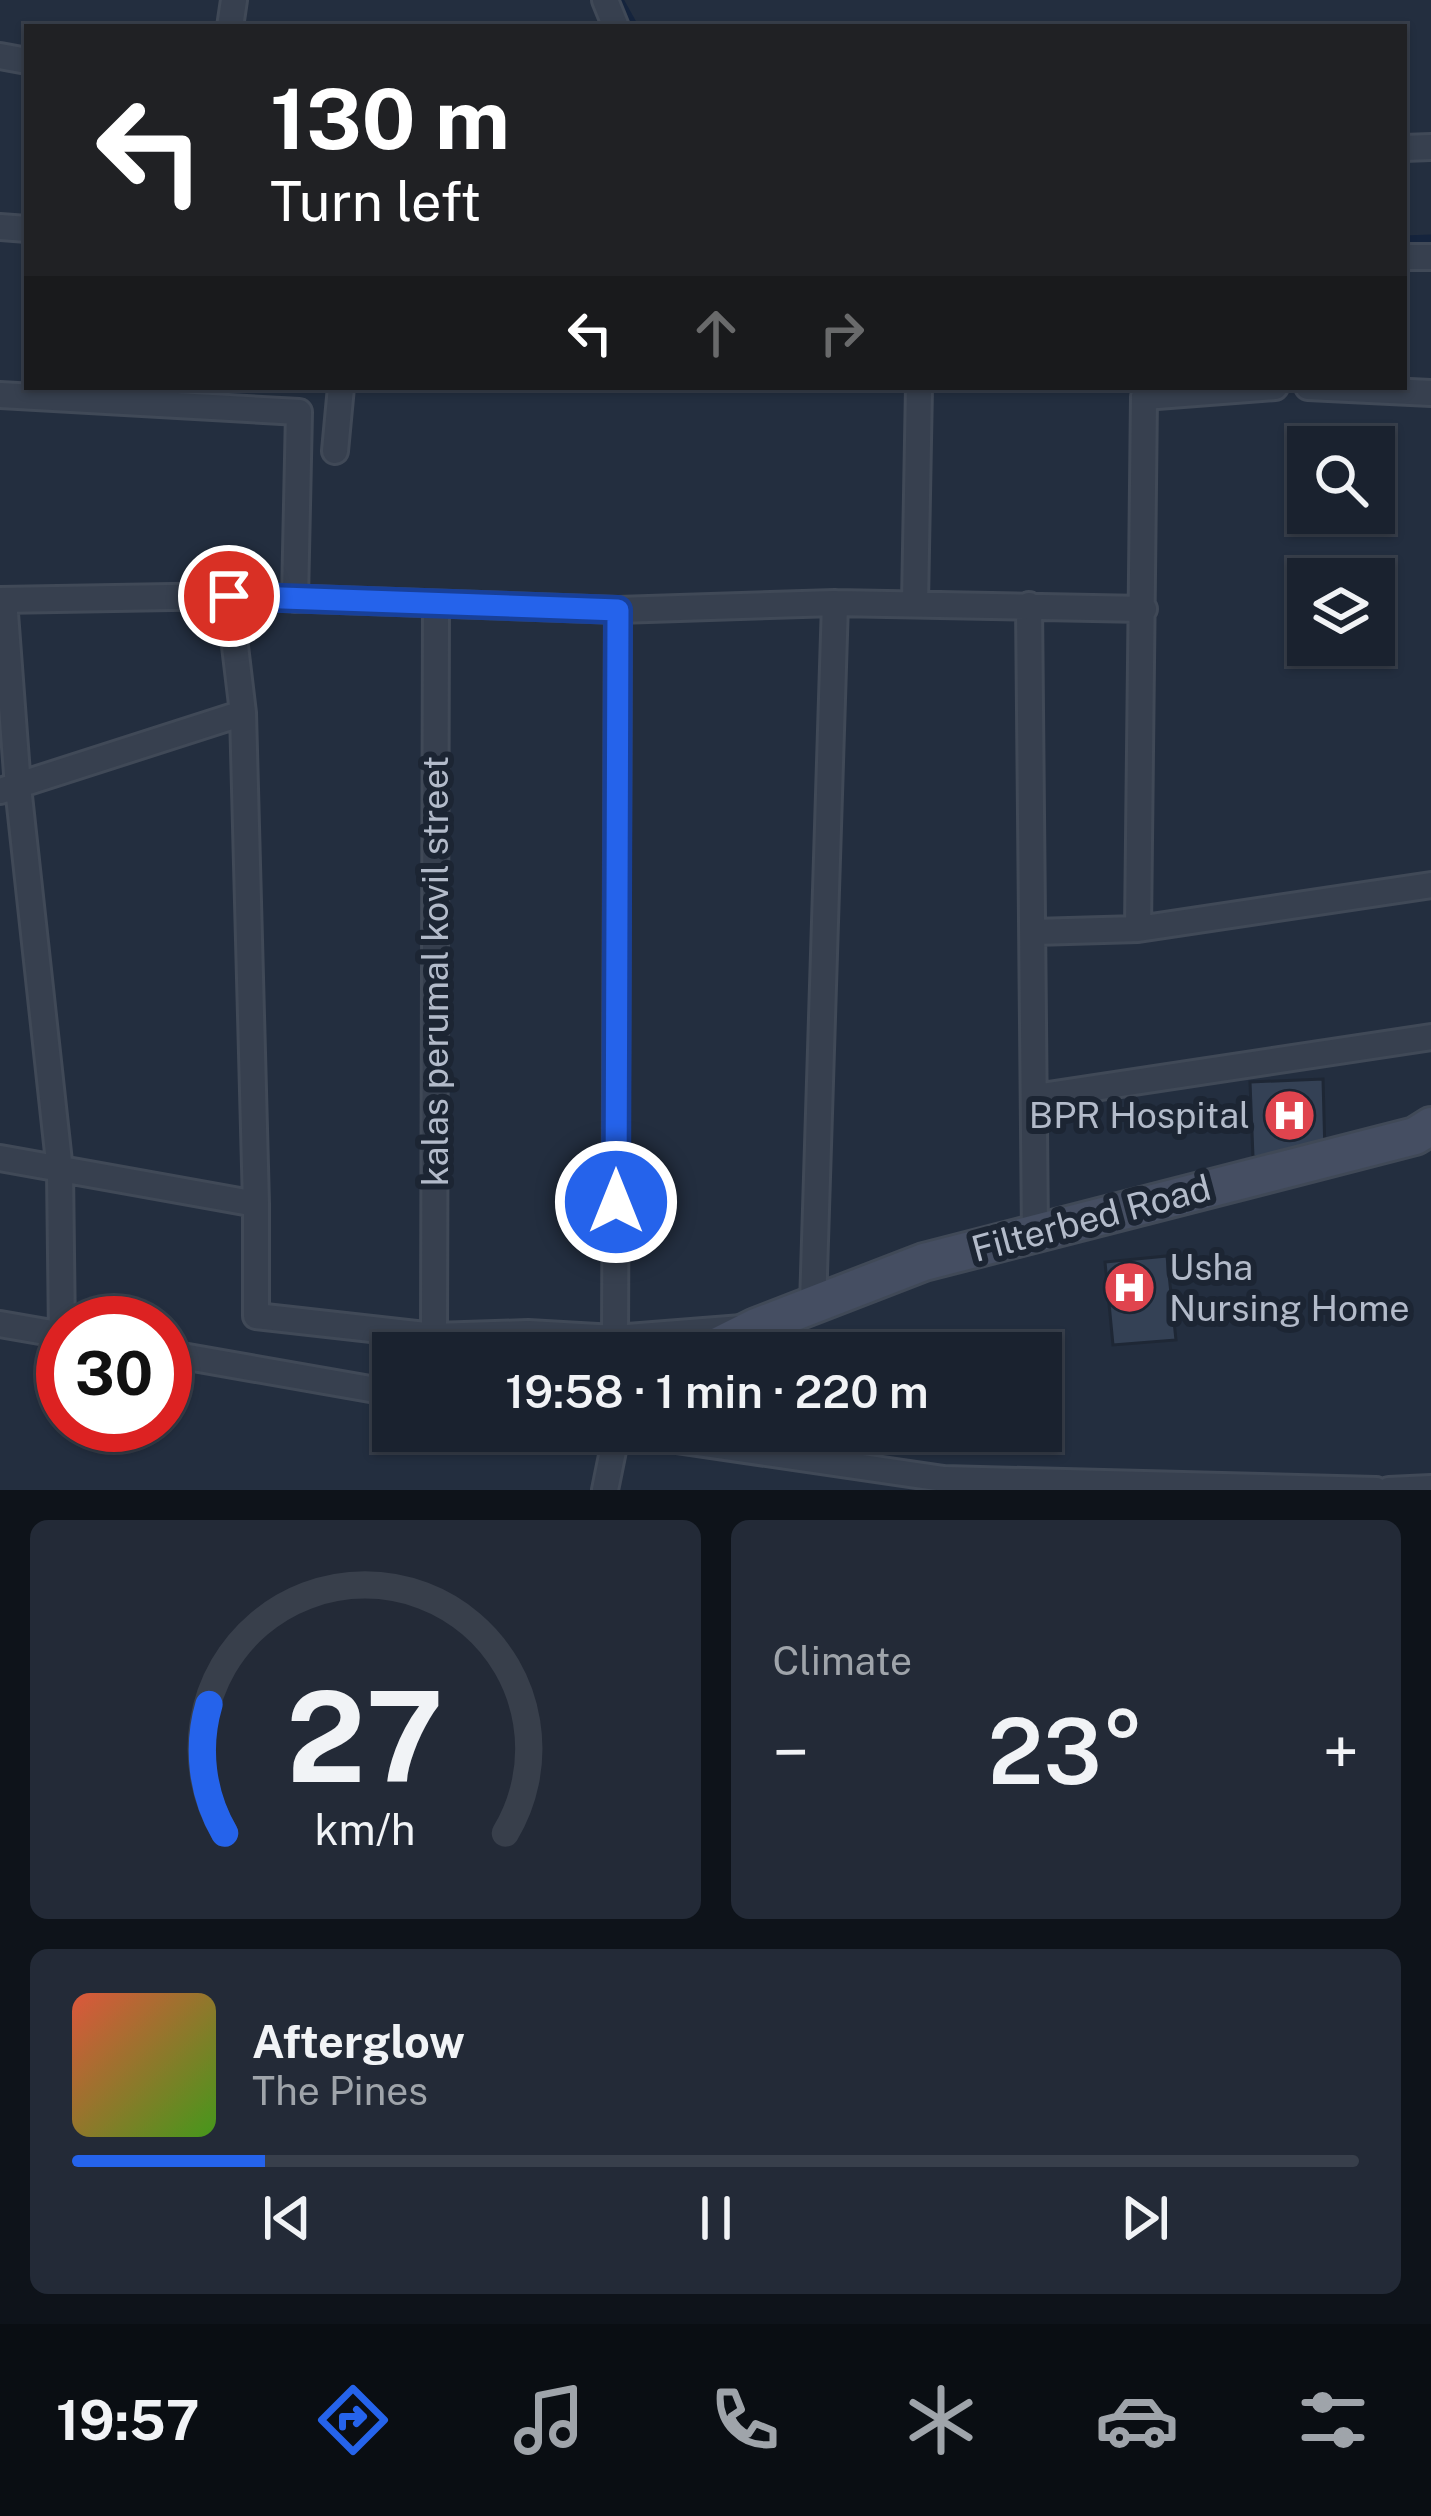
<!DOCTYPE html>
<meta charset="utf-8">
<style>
:root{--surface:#1a222f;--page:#232a37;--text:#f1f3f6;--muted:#9fa4aa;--line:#383f4b;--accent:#2563eb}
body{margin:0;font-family:"Public Sans",sans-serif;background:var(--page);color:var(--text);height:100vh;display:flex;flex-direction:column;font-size:45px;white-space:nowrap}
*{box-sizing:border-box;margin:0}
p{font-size:39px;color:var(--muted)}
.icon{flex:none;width:66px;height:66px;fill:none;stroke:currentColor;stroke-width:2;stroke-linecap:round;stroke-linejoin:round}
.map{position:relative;height:1490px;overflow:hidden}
.side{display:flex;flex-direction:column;gap:30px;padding:30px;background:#0e131a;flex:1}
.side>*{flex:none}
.guide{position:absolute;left:24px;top:24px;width:1383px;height:366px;border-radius:0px;box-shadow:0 3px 9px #0004,0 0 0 3px var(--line);background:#202124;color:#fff;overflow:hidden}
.tools{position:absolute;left:1287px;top:426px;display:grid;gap:24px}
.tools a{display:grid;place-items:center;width:108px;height:108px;border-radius:0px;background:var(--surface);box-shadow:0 3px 9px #0004,0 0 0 3px var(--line);font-size:60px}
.speed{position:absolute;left:36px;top:1296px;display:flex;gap:24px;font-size:60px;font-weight:700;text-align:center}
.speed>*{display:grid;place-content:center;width:156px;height:156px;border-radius:50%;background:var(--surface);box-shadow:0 3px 9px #0004,0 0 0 3px var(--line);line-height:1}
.speed .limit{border:18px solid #d22;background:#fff;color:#111}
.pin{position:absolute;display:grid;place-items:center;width:102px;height:102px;color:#fff;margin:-51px;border:6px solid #fff;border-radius:50%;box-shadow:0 3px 12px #0007}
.me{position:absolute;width:132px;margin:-66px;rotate:0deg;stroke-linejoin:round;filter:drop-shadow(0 0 9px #0008)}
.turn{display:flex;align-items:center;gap:42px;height:252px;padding:0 48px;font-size:54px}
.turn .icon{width:156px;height:156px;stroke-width:2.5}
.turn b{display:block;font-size:84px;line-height:102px}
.lanes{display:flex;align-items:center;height:114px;padding:0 48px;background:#0003;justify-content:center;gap:60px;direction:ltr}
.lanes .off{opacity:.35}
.big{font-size:90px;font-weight:600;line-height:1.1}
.side .card{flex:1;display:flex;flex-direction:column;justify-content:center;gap:18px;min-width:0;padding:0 42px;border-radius:18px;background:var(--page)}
.side .dial{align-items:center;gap:0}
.dial svg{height:312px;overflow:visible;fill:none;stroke:var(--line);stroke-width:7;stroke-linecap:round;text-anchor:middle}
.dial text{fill:var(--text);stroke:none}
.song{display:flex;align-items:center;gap:36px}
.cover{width:144px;height:144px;border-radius:18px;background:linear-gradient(135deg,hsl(10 70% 55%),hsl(100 70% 35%))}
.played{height:12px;border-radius:6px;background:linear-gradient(90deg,var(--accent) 15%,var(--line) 15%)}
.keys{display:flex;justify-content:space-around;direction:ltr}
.heat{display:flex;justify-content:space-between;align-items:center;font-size:66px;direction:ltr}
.side .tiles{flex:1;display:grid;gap:30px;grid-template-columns:1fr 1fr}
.card:last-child{grid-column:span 2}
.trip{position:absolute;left:372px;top:1332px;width:690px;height:120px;border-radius:0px;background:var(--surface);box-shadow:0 3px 9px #0004,0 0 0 3px var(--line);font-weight:600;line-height:120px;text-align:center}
.tab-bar{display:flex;height:192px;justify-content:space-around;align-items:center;background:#0a0e13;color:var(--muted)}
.tab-bar .icon{width:84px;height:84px}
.tab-bar .selected{color:var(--accent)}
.tab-bar b{font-size:54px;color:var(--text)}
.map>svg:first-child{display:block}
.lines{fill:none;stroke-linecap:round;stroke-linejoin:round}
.stream{stroke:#15243d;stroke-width:9}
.building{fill:#344155;stroke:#1e2735;stroke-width:3}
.minor-casing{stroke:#404957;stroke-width:30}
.secondary-casing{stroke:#404957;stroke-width:42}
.minor{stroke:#37404f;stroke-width:24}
.secondary{stroke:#454e62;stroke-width:36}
.route-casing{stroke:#184099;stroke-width:30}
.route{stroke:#2563eb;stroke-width:21}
.labels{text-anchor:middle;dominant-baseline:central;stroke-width:12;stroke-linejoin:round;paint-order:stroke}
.street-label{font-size:36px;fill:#b3bbca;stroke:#1c2533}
.poi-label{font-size:36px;fill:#b3bbca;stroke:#1c2533;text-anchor:end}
</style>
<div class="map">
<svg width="1431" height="1490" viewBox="0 0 1431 1490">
<rect width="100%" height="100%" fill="#232e3f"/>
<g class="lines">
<!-- stream -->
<path class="stream" d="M619,0L634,27
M1404,240L1431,239"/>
</g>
<!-- building -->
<path class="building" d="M1323,1079L1325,1154L1253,1157L1250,1082Z
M1167,1256L1176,1340L1113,1345L1105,1262Z"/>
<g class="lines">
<defs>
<path id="minor" d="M605,0L616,27
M230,27L234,0
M0,56L27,61
M1404,148L1431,147
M0,227L27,229
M1404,257H1431
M1308,387L1431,393
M0,395L299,412L295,599
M335,451L341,387
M229,596L243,713L256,1204
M0,600L229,596L618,610L835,603L1144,609
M4,600L18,787L60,1171L62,1335
M915,603L919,387
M1029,605L1035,1233
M0,791L243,713
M1138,929L1144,397L1275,387
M1034,932L1138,929L1431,885
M1035,1097L1431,1037
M0,1158L256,1204V1316L434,1336L528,1333L615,1338L742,1328
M813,1305L835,603
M0,1324L63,1335
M434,1336L436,606
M615,1338L618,610
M165,1353L393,1393
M615,1431L944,1479L1376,1490
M605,1490L617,1431
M1389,1490L1431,1488"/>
<path id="secondary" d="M704,1353L756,1327L924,1262L1415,1136L1431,1126"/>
</defs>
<!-- minor casing -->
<use href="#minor" class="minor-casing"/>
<!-- secondary casing -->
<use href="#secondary" class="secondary-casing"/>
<!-- minor -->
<use href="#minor" class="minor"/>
<!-- secondary -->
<use href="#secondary" class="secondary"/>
</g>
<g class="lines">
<defs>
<path id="route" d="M229,596L618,610L616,1202"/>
</defs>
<!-- route casing -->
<use href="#route" class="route-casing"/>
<!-- route -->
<use href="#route" class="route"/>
</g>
<!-- icons -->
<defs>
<symbol id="hospital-disc" viewBox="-11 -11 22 22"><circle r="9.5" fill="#e0444e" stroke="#1c2533"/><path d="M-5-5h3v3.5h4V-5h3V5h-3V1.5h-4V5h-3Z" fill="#fff"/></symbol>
</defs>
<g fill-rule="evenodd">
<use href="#hospital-disc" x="1260" y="1086" width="59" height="59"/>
<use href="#hospital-disc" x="1100" y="1258" width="59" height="59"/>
</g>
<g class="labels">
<!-- street labels -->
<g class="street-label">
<text transform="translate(435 971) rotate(-90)">kalas perumal kovil street</text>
<text transform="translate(1091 1218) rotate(-15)">Filterbed Road</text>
</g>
<!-- poi labels -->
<g class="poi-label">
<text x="1250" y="1115">BPR Hospital</text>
<text x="1169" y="1267" text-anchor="start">Usha<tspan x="1169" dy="41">Nursing Home</tspan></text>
</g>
</g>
</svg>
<div class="tools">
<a><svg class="icon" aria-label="search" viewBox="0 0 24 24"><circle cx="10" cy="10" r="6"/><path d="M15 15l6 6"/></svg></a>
<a><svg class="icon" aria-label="layers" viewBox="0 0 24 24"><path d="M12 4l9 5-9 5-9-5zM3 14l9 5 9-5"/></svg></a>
</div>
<div class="speed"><div class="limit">30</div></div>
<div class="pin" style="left:229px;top:596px;background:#d93025"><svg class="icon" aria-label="arrive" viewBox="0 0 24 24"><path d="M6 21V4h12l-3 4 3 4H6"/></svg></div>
<svg class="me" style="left:616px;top:1202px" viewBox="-20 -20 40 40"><circle r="17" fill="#2563eb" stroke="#fff" stroke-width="3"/><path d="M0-11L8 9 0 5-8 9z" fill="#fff"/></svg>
<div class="trip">19:58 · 1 min · 220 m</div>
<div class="guide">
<div class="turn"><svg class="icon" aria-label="left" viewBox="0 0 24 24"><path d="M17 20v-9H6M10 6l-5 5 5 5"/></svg><div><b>130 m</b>Turn left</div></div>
<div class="lanes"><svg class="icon" aria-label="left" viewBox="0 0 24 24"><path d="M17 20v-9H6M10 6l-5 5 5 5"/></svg><svg class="icon off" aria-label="ahead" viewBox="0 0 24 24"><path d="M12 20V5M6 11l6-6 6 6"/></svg><svg class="icon off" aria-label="right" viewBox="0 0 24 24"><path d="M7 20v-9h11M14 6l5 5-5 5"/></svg></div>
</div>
</div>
<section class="side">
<div class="tiles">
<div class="card dial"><svg viewBox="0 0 100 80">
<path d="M14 69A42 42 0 1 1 86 69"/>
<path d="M14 69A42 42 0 0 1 10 36" stroke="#2563eb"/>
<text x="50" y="56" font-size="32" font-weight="700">27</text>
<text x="50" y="72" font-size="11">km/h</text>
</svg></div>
<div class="card"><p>Climate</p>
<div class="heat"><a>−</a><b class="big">23°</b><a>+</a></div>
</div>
<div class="card">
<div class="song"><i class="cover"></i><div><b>Afterglow</b><p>The Pines</p></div></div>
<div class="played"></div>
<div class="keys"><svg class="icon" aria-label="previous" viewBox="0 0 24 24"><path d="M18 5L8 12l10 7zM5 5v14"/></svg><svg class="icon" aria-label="pause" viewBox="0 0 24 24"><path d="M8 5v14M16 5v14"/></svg><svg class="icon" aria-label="next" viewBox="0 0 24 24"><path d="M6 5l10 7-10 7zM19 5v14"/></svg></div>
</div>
</div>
</section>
<nav class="tab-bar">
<b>19:57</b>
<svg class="icon selected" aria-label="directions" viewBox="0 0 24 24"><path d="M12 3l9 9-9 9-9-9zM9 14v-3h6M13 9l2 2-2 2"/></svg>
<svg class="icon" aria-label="music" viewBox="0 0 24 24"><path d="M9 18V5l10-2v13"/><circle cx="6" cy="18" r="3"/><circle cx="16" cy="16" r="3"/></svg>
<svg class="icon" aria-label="phone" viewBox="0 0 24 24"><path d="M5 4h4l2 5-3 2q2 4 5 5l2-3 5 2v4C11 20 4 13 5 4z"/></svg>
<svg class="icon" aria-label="climate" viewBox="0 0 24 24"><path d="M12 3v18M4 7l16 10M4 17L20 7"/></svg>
<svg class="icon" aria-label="car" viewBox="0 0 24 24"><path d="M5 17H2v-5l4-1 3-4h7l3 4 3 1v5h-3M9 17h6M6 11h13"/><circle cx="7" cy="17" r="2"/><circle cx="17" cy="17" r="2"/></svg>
<svg class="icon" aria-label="filters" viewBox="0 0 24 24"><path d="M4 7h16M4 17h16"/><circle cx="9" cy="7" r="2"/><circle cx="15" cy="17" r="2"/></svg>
</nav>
